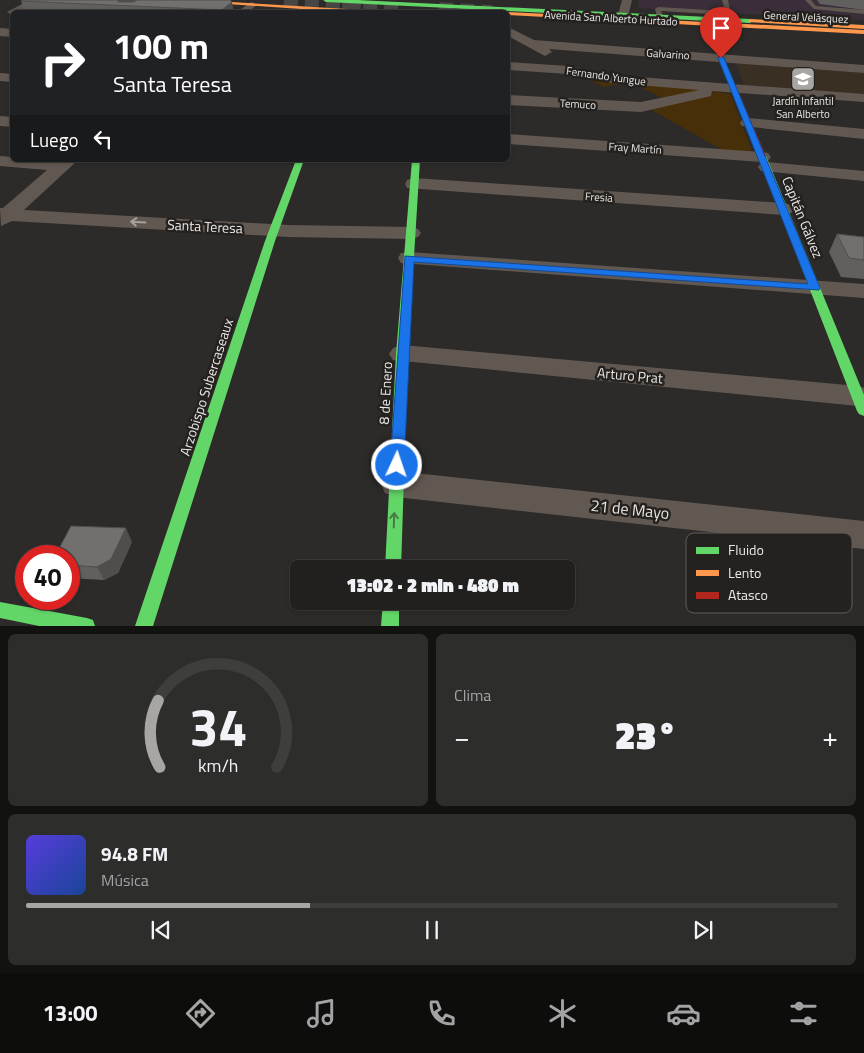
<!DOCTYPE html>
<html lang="es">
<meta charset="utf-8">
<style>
:root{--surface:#21201f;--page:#2d2d2c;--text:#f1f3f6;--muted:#a2a3a4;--line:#3e3e3d;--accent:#a8a6a4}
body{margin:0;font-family:"Titillium Web",sans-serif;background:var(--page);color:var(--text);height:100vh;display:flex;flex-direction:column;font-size:19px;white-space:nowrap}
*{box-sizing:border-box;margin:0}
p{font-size:16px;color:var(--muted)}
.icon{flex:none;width:28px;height:28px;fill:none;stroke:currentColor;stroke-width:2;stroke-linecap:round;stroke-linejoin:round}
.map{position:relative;height:626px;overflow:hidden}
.details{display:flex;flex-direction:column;gap:8px;padding:8px;background:#121211;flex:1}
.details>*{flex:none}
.top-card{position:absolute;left:10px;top:10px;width:500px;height:152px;border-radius:8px;box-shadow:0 1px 4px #0004,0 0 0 1px var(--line);background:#202124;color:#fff;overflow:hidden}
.speed{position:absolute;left:15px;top:545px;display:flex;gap:10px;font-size:25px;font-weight:700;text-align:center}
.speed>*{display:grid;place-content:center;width:65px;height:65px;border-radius:50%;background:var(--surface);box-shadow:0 1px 4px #0004,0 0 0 1px var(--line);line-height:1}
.speed .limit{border:8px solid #d22;background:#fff;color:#111}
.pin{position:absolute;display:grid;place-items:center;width:42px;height:42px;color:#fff;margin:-51px -21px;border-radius:50% 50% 50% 0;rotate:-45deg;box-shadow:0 0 5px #0007}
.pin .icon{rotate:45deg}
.me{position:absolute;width:55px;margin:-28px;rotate:3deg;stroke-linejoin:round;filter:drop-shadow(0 0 4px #0008)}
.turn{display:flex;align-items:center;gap:18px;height:105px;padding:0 20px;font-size:22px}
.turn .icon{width:65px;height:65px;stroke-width:2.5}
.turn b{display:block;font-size:35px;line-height:42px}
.then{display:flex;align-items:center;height:48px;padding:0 20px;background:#0003;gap:10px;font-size:19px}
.big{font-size:38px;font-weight:800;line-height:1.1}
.details .tile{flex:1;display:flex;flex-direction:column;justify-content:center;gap:8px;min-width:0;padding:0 18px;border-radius:8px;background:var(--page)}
.details .dial{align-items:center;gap:0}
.dial svg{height:130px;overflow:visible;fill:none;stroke:var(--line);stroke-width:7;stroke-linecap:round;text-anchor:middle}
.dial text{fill:var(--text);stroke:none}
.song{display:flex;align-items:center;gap:15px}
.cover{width:60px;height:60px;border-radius:8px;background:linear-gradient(135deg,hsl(250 70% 55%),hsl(220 70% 35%))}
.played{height:5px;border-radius:2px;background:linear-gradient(90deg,var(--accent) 35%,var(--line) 35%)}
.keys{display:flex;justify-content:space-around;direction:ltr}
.heat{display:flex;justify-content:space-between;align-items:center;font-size:28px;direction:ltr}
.details .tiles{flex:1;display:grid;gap:8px;grid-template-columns:1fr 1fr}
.tile:last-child{grid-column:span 2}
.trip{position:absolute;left:290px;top:560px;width:285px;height:50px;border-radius:8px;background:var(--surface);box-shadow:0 1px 4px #0004,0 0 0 1px var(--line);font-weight:800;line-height:50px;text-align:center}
.tabs{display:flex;height:80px;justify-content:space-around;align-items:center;background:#0d0d0c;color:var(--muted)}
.tabs .icon{width:35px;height:35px}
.tabs .active{color:var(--accent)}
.tabs b{font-size:22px;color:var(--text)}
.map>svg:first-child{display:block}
.industrial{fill:#392e39}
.education{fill:#3a2f23}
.green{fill:#472f09}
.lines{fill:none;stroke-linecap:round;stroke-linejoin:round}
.highway-tunnel{stroke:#484745;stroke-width:14;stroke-dasharray:14 7;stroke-linecap:butt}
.lane{fill:#625852;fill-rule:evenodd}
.street{fill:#625852;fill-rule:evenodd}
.fast{fill:#63d668;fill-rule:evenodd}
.slow{fill:#ff974d;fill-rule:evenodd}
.jam{fill:#b3261e;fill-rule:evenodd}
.wall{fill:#61605f}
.shaded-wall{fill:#4f4e4d}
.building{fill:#71706e;stroke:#4f4e4d}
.oneway{stroke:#a6a09c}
.oneway2{stroke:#447c43}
.route{fill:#1a73e8;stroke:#114b97}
.labels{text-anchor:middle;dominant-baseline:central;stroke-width:5;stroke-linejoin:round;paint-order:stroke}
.far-street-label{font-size:11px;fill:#eae8e6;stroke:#24211e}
.far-poi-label{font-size:11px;fill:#eae8e6;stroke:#24211e}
.street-label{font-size:14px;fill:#eae8e6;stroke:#24211e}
.near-street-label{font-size:16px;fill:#eae8e6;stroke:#24211e}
.key{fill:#24211e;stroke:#5f5d5a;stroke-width:1}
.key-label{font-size:14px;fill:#eae8e6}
</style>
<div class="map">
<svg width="864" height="626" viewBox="0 0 864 626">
<rect width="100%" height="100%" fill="#2c2b29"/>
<!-- industrial -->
<path class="industrial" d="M639,0H864V20L638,8Z"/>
<!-- education -->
<path class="education" d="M736,63L864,73V95L744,86Z"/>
<!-- green -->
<path class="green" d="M575,73L726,93L731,95L752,151H724L650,109L673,103L634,84L623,83L604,87Z"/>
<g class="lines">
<!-- highway-tunnel -->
<path class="highway-tunnel" d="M284,0L361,5
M342,9L399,12
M439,9L492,12"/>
<!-- lane -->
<path class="lane" d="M722,0H728L732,20H728L726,15L661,11L663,16L660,18L657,16L655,9L658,7L725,11Z
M805,0H811L816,6L864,10V14L814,9Z"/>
<!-- street -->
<path class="street" d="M30,0H44L21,12H12V15L7,12Z
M622,0H632L628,17H620L618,15Z
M251,2L257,5L248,12H237Z
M508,27L534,40L864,65V73L549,49L552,52L545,56L508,36Z
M0,28L12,29V37L0,36Z
M508,62L568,66L612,75L864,94V102L712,91L711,96L641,112L508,105V95L641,102L699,90L612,83L568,74L508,70Z
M0,73L12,74V82L0,81Z
M0,116L12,117V127L0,126Z
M748,118L864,129V139L742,126L740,123L742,120Z
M508,134L762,152L768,153L771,157L768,161L762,162L508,144Z
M0,156L12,157V160H78L24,210L288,225L411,227L418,229L421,233L418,237L411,239L288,237L12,221L1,226L0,208H3L47,170L0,166Z
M767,162L864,171V181L761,171L758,167L761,163Z
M414,178L784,203L791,205L794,209L791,213L784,215L407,188L405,184L407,180Z
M409,252L864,284V298L401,263L398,258L401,253Z
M402,345L858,386L864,388V404L858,406L393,360L389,354L393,348Z
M396,471L864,521V549L396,497L385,493L381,484L385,475Z"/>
<!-- fast -->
<path class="fast" d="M323,0H357L750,19L753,21L750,23L326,2Z
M759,154L766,156L864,395V416L859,414L857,411L758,156Z
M296,160H304L275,241L153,626H135L265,241Z
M412,160H420L408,354L401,569H385L396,354Z
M383,601H399V626H381Z
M0,602L87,618L93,620L95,626H39L0,618Z"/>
<!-- slow -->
<path class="slow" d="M170,0H198L347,9L350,11L345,12Z
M506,12L864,30V34L508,15Z
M750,19L864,25V29L748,22Z"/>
<!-- jam -->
<path class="jam" d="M709,34L714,35L766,156L765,158L758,156Z"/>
</g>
<!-- wall -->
<path class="wall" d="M230,0L234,12H25L21,1Z
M817,0H864V10L820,4Z
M837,234L864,237V279L841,277L829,252Z
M132,542L118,573L104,580L69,578V556Z"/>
<!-- shaded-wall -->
<path class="shaded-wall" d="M118,0H137L128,6L118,2Z
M232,2L234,12H223L222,10Z
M126,528L132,542L118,573L104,580L97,567Z"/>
<!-- building -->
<path class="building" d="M23,0H118V2H133L137,0H230L232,2L222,10L21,1Z
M837,234L864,237V260L849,258Z
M71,526L126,528L111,559L97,567L69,565V556H55Z"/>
<!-- one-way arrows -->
<defs><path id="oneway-shaft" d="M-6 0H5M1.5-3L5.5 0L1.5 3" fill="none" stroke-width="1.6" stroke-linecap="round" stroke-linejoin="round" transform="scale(1.25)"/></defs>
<use class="oneway" href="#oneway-shaft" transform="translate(138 222) rotate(-177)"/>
<use class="oneway2" href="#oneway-shaft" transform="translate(394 520) rotate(-88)"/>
<!-- route -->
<path class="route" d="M721,56L724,58L820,288L819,290L414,262L404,465L402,469H392L390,465L405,256L808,284L718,58Z"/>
<!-- icons -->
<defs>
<symbol id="school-square" viewBox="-11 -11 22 22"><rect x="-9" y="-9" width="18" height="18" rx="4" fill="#a8a6a4" stroke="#24211e"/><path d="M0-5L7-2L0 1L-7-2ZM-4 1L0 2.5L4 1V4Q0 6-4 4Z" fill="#fff"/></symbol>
</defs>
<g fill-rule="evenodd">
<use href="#school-square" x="789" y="65" width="28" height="28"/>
</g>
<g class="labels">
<!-- far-street labels -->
<g class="far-street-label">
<text transform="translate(806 17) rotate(3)">General Velásquez</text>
<text transform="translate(611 18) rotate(3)">Avenida San Alberto Hurtado</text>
<text transform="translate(668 54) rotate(4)">Galvarino</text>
<text transform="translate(606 76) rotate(8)">Fernando Yungue</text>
<text transform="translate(578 104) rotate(3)">Temuco</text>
<text transform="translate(635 148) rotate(4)">Fray Martín</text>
<text transform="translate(599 197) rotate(4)">Fresia</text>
</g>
<!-- far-poi labels -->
<g class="far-poi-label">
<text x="803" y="101">Jardín Infantil<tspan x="803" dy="13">San Alberto</tspan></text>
</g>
<!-- street labels -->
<g class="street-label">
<text transform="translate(803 217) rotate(68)">Capitán Gálvez</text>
<text transform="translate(205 226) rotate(3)">Santa Teresa</text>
<text transform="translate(630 375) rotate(5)">Arturo Prat</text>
<text transform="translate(206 387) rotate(-72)">Arzobispo Subercaseaux</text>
<text transform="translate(385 393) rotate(-87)">8 de Enero</text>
</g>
<!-- near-street labels -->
<g class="near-street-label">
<text transform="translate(630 509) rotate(6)">21 de Mayo</text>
</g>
</g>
<!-- legend -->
<rect x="686" y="533" width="166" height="80" rx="8" class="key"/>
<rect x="696" y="547" width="23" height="7" fill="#63d668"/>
<rect x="696" y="570" width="23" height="6" fill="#ff974d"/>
<rect x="696" y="592" width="23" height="7" fill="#b3261e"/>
<g class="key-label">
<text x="728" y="555">Fluido</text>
<text x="728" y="578">Lento</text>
<text x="728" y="600">Atasco</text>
</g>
</svg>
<div class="speed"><div class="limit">40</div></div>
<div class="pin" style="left:721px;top:58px;background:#d93025"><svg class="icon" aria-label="arrive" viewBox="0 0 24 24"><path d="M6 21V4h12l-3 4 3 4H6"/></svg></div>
<svg class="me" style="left:397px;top:465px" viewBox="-20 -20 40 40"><circle r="17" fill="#1a73e8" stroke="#fff" stroke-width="3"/><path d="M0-11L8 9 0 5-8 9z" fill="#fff"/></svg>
<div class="trip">13:02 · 2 min · 480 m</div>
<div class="top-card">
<div class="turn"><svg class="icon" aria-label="right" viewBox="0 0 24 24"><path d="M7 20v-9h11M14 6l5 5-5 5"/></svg><div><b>100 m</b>Santa Teresa</div></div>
<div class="then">Luego<svg class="icon" aria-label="left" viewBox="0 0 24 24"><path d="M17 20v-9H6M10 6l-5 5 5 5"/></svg></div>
</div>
</div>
<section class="details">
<div class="tiles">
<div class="tile dial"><svg viewBox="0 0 100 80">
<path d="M14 69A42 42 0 1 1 86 69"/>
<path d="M14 69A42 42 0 0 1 13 28" stroke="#a8a6a4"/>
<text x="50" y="56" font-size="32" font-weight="700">34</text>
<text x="50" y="72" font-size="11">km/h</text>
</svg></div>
<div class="tile"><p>Clima</p>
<div class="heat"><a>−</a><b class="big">23°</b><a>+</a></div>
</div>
<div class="tile">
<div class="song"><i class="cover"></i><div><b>94.8 FM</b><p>Música</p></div></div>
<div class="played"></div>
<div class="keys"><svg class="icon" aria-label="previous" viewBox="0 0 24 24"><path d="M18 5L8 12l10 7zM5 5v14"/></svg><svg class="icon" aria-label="pause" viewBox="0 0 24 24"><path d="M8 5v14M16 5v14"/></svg><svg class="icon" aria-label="next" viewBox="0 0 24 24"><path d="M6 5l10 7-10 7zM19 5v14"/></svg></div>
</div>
</div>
</section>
<nav class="tabs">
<b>13:00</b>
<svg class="icon active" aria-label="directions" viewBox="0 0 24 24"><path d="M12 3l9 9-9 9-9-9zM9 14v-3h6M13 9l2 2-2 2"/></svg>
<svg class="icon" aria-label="music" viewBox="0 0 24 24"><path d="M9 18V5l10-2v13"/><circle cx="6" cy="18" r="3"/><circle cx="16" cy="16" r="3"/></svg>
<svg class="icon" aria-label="phone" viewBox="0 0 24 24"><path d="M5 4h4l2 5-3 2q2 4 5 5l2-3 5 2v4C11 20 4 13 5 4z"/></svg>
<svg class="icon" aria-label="climate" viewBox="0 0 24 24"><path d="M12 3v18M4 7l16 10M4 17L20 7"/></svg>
<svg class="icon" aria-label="car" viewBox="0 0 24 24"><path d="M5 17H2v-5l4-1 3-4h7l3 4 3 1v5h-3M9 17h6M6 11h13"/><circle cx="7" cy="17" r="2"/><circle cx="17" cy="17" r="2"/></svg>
<svg class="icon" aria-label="filters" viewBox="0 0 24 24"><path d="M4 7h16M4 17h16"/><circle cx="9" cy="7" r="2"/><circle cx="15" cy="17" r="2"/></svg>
</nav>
